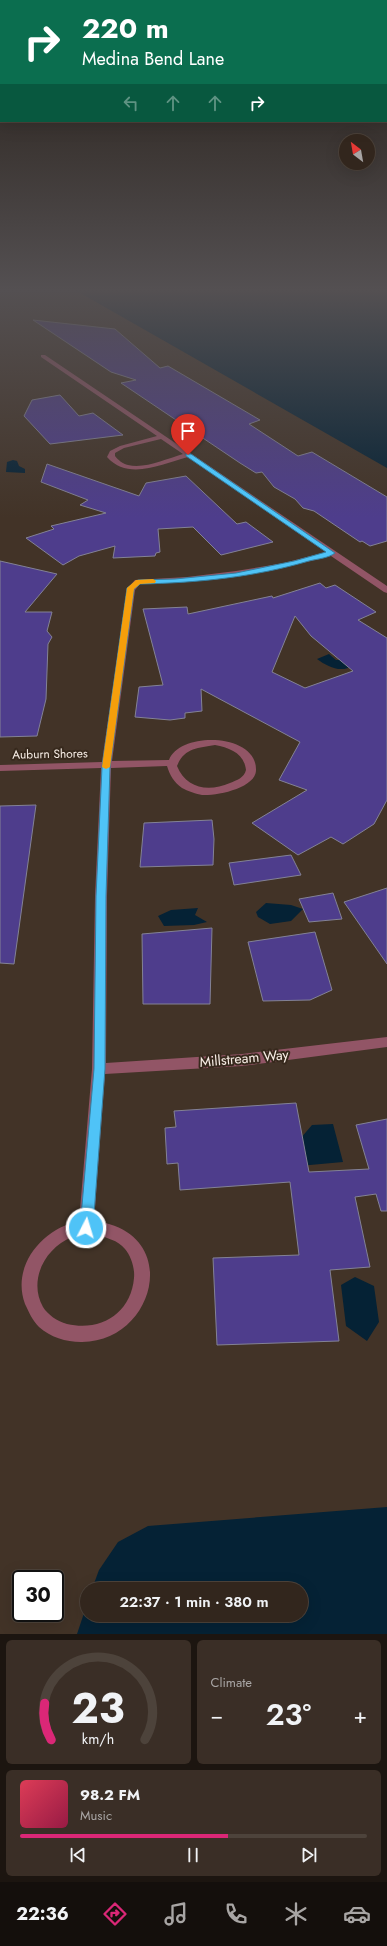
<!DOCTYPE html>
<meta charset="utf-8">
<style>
:root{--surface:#32261d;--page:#3a2e26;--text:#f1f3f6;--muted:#a8a5a4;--line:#4d433b;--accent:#db2777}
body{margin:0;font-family:Jost,sans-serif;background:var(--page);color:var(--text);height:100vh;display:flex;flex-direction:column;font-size:15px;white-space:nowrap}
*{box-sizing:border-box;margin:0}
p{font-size:13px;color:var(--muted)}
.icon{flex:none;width:22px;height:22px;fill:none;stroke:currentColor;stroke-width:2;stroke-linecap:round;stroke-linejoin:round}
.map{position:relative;height:1634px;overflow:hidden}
.panel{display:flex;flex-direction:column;gap:6px;padding:6px;background:#1c1510;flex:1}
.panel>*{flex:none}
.top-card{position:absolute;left:0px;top:0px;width:387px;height:122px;box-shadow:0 4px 16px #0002,0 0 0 1px var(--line);background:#0b6e4f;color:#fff;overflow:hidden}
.needle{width:26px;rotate:329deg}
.fabs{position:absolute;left:339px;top:134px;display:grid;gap:8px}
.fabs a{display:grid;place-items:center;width:36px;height:36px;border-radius:50%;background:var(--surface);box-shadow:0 4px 16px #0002,0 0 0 1px var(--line);font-size:20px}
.speed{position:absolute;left:12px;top:1570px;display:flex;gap:8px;font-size:20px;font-weight:700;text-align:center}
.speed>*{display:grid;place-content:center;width:52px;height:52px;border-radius:50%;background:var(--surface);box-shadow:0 4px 16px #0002,0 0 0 1px var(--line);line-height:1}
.speed .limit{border:2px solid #111;border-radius:6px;background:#fff;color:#111}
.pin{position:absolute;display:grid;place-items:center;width:34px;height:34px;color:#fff;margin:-41px -17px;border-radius:50% 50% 50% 0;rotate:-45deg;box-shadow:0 0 4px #0007}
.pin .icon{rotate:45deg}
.me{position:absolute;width:44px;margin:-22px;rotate:5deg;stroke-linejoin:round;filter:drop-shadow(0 0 3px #0008)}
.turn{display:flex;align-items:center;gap:14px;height:84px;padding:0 16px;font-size:18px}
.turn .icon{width:52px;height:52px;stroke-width:2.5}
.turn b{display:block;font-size:28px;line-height:34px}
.lanes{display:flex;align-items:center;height:38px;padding:0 16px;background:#0003;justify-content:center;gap:20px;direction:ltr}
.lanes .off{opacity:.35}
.big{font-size:30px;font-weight:600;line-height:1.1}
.panel .tile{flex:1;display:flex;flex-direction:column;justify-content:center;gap:6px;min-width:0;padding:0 14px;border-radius:6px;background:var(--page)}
.panel .dial{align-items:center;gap:0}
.dial svg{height:104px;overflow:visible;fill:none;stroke:var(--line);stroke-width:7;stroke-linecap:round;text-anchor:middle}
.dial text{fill:var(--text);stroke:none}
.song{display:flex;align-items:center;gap:12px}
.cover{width:48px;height:48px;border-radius:6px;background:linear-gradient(135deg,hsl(350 70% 55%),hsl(340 70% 35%))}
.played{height:4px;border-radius:2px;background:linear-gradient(90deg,var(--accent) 60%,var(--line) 60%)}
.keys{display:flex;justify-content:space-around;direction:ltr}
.heat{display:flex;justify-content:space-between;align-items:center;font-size:22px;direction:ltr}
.panel .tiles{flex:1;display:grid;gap:6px;grid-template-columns:1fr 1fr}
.tile:last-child{grid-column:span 2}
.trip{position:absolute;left:80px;top:1582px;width:228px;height:40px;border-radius:20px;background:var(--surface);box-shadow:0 4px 16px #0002,0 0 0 1px var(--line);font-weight:600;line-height:40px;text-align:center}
.tab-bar{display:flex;height:64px;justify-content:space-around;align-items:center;background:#140f0c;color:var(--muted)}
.tab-bar .icon{width:28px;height:28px}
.tab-bar .active{color:var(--accent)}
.tab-bar b{font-size:18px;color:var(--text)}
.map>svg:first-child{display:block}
.water{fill:#052235}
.building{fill:#4e3d8c;stroke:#838295;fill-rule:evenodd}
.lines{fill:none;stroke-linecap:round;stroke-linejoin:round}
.minor{fill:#925566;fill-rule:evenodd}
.route{fill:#4fc3f7;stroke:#337fa1}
.slow{fill:#f59e0b}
.labels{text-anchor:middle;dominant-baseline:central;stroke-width:4;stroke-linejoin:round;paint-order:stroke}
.street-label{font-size:12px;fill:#f9efe7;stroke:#37291d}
.near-street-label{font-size:14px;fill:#f9efe7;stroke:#37291d}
</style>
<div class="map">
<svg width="387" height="1634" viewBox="0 0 387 1634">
<rect width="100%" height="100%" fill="#423327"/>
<!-- water -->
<path class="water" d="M73,289H387V468L96,302Z
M13,460L17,461L19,466L25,469V473L6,472L7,462Z
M329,654L336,660H345L353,666C340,673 328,667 317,659Z
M266,903L291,905L303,909L291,921L270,924L258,917L256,912Z
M198,908L195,915L207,922L194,925L164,926L158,916L171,910Z
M333,1124L343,1162L299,1166L294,1146L312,1125Z
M355,1277L374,1286L379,1322L367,1341L346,1326L341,1285Z
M387,1507V1634H77L87,1604V1615H301V1589H92L99,1570L118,1542L148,1526Z"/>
<!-- building -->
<path class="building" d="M33,320L115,329L160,368L168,366L260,420L249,424L298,456L312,452L387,497V541L370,546L362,541L360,542L314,511L303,508L295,499L274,487L262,472L256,473L240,463L121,383L136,380L111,372Z
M60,395L79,416L93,413L123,435L50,444L24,416L32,400Z
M47,464L139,496L146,483L186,476L237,524L246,522L273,542L221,555L193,527L158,529L160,552L156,553L155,556L113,558L115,546L79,556L63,565L26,538L54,529L51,526L106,513L80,505L88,500L41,482Z
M0,561L57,574L25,612H52L47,631L52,637L48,644L46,699L37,736L0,737Z
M320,583L326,588L335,585L376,612L358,620L387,638V800L374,824L343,844L331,837L298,855L252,823L307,790L279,780L300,742L201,689L202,711L185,713V718L170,720L135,717L139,687L163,685L143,609L187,607L188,614L272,596L273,598ZM295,616L311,636L353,671L305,688L272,672Z
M36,805L14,964L0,963V806Z
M212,820L214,839L213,865L140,867L144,823Z
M291,855L301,875L234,885L229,863Z
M387,888V964L344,902Z
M333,893L342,919L309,922L299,899Z
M212,928L210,1004H143L142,934Z
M315,932L332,990L310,1000L263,1001L248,942Z
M296,1103L309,1172L369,1169L356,1125L387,1119V1211H381L376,1194L355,1197L370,1267L330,1270L339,1341L217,1345L213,1258L299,1255L290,1182L180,1190L178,1163L167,1164L165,1128L176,1127L174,1111Z"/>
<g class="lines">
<!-- minor -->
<path class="minor" d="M41,355H45L387,586V593L384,592L331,556C268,572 205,582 140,584L135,590L112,761L169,760C180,731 257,733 256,770C256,788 217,796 202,795C197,794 187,791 182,788C174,782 170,776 167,766L111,768L107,896L106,1063L242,1054L387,1037V1047L242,1066L105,1074L94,1220C101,1221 108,1224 115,1226C179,1251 148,1343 81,1342C66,1342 50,1337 39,1327C32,1320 29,1312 25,1304C11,1266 42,1229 79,1221L92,1069L95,896L101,768L0,771V765L102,762L127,589L135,580L187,577L236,571L284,563L326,552L188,457C162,464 128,481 107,457L110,451L120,446L157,436L41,357ZM161,439L183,454C166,459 145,469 128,465C123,464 118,460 115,456V453L124,448ZM215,745C230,748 244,753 246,770C244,778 237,780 230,783C209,792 186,789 177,766C184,748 198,748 215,745ZM96,1234C106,1238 118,1240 125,1249C131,1256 135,1268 134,1278C131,1313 101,1332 67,1324C57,1321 48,1315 43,1307C28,1280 45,1248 72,1237C80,1234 88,1235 96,1234Z"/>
</g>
<!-- sky -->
<linearGradient id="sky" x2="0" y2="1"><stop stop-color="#241c15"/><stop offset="0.56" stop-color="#545052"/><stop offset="1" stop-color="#545052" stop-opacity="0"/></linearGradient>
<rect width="387" height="518" fill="url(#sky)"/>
<!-- route -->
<path class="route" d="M186,454H191L335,553C329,558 317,559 309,561C255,577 197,583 140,584L134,589L110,767L106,896L105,1069L93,1228L91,1232L86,1234L82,1232L80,1228L94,1069L96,896L102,767L127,588L138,580L175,579L236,573L294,561L326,552L186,456Z"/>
<!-- slow -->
<path class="slow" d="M153,579L156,581L155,583L140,584L134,589L110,767L106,769L102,767L127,588L136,580Z"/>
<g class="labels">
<!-- street labels -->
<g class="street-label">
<text transform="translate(50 754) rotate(-1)">Auburn Shores</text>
</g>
<!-- near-street labels -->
<g class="near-street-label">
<text transform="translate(244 1058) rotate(-5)">Millstream Way</text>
</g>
</g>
</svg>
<div class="fabs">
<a><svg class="needle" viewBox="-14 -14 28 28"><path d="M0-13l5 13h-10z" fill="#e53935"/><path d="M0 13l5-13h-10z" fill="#a8a5a4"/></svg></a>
</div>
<div class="speed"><div class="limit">30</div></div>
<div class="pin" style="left:188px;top:455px;background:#d93025"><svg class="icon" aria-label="arrive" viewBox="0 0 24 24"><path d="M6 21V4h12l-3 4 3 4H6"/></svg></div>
<svg class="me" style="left:86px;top:1228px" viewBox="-20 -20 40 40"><circle r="17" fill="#4fc3f7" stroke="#fff" stroke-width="3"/><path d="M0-11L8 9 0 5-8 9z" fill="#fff"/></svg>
<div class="trip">22:37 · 1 min · 380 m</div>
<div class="top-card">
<div class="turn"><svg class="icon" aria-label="right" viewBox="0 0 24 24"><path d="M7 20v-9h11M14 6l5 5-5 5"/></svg><div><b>220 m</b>Medina Bend Lane</div></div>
<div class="lanes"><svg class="icon off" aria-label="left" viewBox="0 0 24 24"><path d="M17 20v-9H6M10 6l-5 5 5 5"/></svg><svg class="icon off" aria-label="ahead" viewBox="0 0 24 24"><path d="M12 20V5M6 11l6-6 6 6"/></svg><svg class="icon off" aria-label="ahead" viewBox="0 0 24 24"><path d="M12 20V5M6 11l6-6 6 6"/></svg><svg class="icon" aria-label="right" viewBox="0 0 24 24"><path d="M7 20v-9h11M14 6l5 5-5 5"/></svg></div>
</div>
</div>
<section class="panel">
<div class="tiles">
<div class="tile dial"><svg viewBox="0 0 100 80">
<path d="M14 69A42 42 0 1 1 86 69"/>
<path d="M14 69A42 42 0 0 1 9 41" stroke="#db2777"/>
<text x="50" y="56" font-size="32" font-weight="700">23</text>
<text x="50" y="72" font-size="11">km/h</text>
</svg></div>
<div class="tile"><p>Climate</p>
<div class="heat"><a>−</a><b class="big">23°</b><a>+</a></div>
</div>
<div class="tile">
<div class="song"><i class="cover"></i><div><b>98.2 FM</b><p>Music</p></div></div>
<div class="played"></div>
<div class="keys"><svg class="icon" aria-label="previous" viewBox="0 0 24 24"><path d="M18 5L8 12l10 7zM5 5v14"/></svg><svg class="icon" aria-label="pause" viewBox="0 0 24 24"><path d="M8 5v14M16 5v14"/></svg><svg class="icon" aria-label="next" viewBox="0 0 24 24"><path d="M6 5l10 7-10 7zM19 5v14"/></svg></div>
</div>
</div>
</section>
<nav class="tab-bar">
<b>22:36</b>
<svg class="icon active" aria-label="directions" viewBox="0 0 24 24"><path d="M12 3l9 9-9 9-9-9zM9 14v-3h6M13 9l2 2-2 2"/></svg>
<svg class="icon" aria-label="music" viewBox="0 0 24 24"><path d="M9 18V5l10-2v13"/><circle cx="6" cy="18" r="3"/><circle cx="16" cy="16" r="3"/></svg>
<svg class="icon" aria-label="phone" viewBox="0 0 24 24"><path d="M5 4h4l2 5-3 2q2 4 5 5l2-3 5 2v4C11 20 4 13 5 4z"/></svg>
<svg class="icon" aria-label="climate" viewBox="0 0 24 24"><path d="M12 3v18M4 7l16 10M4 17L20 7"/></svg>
<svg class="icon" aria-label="car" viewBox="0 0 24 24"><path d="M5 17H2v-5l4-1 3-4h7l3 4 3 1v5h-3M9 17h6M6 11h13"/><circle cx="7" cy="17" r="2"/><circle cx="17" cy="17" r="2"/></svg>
</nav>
